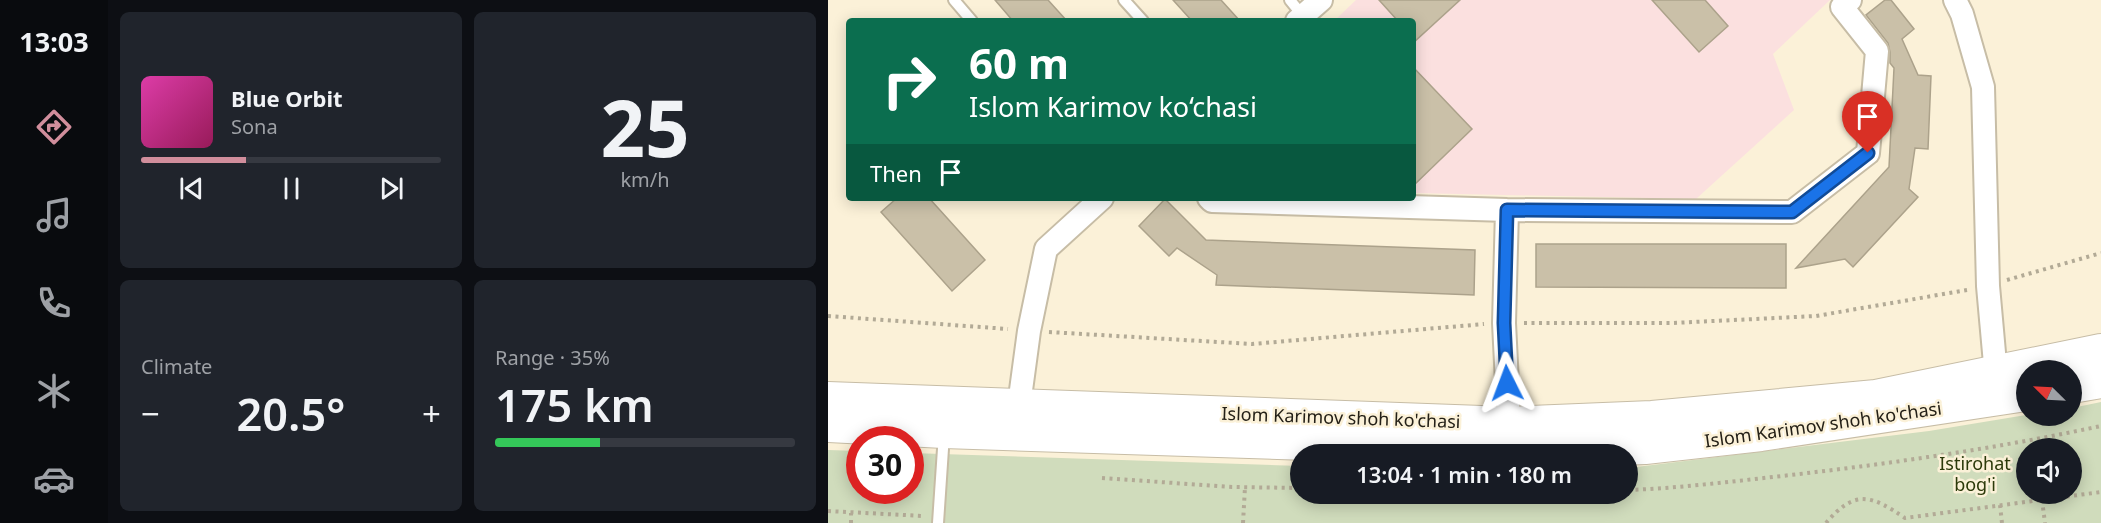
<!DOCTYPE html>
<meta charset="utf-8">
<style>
:root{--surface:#171b24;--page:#20242c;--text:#f1f3f6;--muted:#9ea1a6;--line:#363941;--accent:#d18e9c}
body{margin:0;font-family:"Noto Sans",sans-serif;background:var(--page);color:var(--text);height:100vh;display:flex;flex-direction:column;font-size:22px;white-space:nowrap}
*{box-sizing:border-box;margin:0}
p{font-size:20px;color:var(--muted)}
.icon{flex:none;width:33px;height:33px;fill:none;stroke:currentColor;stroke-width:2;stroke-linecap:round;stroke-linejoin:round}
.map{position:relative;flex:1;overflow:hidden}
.details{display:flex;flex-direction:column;gap:12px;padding:12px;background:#0d0f14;width:720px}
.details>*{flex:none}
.top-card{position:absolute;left:18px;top:18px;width:570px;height:183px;border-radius:6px;box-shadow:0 3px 15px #0003;background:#0b6e4f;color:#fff;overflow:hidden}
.needle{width:39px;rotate:294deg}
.controls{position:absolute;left:1188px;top:360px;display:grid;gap:12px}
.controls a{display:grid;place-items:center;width:66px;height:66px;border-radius:50%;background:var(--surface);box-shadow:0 3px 15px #0003;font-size:30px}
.speed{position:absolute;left:18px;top:426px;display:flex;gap:12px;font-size:30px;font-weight:700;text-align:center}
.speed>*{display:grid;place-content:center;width:78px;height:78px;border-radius:50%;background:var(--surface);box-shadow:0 3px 15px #0003;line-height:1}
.speed .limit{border:9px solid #d22;background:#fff;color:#111}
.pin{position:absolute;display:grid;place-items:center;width:51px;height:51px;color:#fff;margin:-62px -26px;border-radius:50% 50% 50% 0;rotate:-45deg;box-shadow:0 0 6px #0007}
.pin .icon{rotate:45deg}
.me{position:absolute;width:66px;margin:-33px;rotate:357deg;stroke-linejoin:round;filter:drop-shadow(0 0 4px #0008)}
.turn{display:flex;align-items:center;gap:21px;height:126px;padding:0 24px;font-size:27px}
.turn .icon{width:78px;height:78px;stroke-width:2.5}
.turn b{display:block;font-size:42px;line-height:51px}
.then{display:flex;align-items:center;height:57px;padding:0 24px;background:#0003;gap:12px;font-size:22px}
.big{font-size:45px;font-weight:600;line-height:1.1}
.details .widget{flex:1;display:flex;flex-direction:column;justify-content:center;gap:9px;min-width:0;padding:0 21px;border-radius:9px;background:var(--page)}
.details .dial{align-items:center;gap:0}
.dial b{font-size:78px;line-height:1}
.song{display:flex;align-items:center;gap:18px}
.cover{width:72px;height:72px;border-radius:9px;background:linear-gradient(135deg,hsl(320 70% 55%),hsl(330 70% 35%))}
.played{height:6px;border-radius:3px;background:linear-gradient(90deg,var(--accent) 35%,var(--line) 35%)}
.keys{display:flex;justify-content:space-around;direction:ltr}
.heat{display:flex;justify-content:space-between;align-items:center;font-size:33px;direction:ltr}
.charge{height:9px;border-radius:4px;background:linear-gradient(90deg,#34c759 35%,var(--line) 0)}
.details .tiles{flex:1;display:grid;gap:12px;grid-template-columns:repeat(2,1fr)}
.trip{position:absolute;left:462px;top:444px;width:348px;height:60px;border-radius:30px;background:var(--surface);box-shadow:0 3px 15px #0003;font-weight:600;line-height:60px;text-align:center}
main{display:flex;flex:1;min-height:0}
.menu{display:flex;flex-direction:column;width:108px;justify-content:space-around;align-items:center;background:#090b0e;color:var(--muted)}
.menu .icon{width:42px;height:42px}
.menu .current{color:var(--accent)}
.menu b{font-size:27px;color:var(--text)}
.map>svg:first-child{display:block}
.education{fill:#fbe0df}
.green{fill:#d0dcbc;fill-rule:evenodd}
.building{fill:#cac0a8;stroke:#aca28b;stroke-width:1.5}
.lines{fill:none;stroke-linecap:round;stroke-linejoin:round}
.lane-casing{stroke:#c7bda6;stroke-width:14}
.street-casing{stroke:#c7bda6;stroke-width:26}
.secondary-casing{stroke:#c7bda6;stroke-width:34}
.path{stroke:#b2aa96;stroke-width:4;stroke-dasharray:3 4.5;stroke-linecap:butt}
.lane{stroke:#fff;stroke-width:10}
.street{stroke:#fff;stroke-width:22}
.secondary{stroke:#fff;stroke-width:32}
.route-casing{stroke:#114b97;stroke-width:15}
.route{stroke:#1a73e8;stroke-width:10}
.labels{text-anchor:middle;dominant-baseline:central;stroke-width:5;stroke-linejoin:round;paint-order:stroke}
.street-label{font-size:18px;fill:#242017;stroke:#fbf1d8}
.park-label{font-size:18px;fill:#2c3a0a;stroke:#fbf1d8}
</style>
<main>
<nav class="menu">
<b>13:03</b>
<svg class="icon current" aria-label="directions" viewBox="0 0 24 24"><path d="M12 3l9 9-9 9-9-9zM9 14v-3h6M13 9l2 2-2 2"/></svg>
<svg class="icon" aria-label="music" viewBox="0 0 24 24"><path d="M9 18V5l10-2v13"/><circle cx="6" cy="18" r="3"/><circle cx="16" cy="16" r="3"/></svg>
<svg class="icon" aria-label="phone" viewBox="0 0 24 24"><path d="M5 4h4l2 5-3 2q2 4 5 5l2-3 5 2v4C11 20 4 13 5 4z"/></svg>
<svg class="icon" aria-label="climate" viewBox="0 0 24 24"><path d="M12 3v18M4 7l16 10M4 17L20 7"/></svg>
<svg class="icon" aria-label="car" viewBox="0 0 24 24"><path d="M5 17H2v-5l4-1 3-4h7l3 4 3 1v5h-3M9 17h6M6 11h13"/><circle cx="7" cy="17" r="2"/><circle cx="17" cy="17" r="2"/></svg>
</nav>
<section class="details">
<div class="tiles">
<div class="widget">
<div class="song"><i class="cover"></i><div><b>Blue Orbit</b><p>Sona</p></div></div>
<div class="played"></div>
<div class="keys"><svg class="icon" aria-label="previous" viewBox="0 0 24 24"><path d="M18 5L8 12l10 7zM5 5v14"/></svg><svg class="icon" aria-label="pause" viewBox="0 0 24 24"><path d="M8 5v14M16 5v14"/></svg><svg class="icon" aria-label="next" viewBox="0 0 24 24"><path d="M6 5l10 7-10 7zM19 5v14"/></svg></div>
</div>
<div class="widget dial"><b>25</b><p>km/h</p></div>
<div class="widget"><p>Climate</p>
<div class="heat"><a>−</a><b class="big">20.5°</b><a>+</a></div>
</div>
<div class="widget"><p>Range · 35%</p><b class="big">175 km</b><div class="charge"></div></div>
</div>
</section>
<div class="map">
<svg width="1273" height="523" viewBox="0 0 1273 523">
<rect width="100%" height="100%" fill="#fbf1d8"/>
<!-- education -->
<path class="education" d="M528,0H1002L945,54L966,110L868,199L585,193V21H506Z"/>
<!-- green -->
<path class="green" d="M1273,402V523H0V450L31,451L32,490H82L83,453L472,466V494H800V468L1101,431L1198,415L1244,416V408ZM1198,448H1244V494H1198Z"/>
<!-- building -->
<path class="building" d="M167,0H220L239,21H185Z
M345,0H393L412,21H364Z
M551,0H632L585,43V21H570Z
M824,0H877L900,26L871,52Z
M1057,0H1063L1086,29L1074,39L1090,75L1103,76L1100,149L1087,148L1081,189L1090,197L1025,267L1017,259L968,268L1061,167L1066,68L1062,63V52L1060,43L1038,15Z
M585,67L644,129L585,186Z
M69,198H101L157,260L124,291L53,212Z
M337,199L378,240L647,250L646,295L388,285L389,275L349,248L341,256L311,226Z
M708,244H958V288L708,287Z"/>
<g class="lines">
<defs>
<path id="lane" d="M126,0L144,21
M296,0L315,21
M462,0L475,16
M110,523L116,434"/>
<path id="street" d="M1127,0L1134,14L1155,87L1160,286L1169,386
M469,21L493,0
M381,198L384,201L679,210L964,212L1040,153L1049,51L1014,7L1022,0
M679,210L676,323L681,423
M191,405L201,331L218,249L274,198"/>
<path id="secondary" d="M1244,387L1273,382
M0,398L681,423L824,417L1048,396L1273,350
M0,426L116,432L720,452L817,448L933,435L1198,395"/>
</defs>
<!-- lane casing -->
<use href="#lane" class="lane-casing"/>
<!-- street casing -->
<use href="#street" class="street-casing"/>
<!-- secondary casing -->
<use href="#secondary" class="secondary-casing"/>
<!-- path -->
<path class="path" d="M1179,280L1273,253
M0,316L180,329
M696,323H845L988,316L1139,290
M221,332L424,344L656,324
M274,478L404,487L472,488
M800,490C854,488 908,481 963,475C1067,463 1170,448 1273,426
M1214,500L1217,523
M1172,505L1174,523
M0,511L95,516
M23,523V513
M415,523L417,487
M998,523C1027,489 1043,495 1077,518L1273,492"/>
<!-- lane -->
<use href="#lane" class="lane"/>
<!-- street -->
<use href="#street" class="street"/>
<!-- secondary -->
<use href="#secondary" class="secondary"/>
</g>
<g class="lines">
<defs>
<path id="route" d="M679,383L676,323L679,210L964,212L1040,153"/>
</defs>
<!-- route casing -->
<use href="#route" class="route-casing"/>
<!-- route -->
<use href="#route" class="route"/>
</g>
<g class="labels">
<!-- street labels -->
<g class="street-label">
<text transform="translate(513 417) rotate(2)">Islom Karimov shoh ko'chasi</text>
<text transform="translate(995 424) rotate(-8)">Islom Karimov shoh ko'chasi</text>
</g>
<!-- park labels -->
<g class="park-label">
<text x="1147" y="463">Istirohat<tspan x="1147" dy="21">bog'i</tspan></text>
</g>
</g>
</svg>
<div class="controls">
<a><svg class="needle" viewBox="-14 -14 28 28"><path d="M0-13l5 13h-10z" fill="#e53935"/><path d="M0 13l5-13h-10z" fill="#9ea1a6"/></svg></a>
<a><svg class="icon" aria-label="sound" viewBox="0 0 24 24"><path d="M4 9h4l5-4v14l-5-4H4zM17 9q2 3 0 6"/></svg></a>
</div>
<div class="speed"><div class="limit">30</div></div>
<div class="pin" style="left:1040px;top:153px;background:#d93025"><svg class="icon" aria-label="arrive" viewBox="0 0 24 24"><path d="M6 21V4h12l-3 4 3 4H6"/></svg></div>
<svg class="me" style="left:679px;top:383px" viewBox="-20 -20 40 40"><path d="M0-17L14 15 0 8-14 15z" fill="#1a73e8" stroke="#fff" stroke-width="4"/></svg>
<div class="trip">13:04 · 1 min · 180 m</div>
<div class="top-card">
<div class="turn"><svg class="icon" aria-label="right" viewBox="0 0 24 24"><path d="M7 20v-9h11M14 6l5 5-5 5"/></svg><div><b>60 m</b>Islom Karimov ko‘chasi</div></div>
<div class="then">Then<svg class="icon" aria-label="arrive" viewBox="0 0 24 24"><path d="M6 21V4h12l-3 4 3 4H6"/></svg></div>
</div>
</div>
</main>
